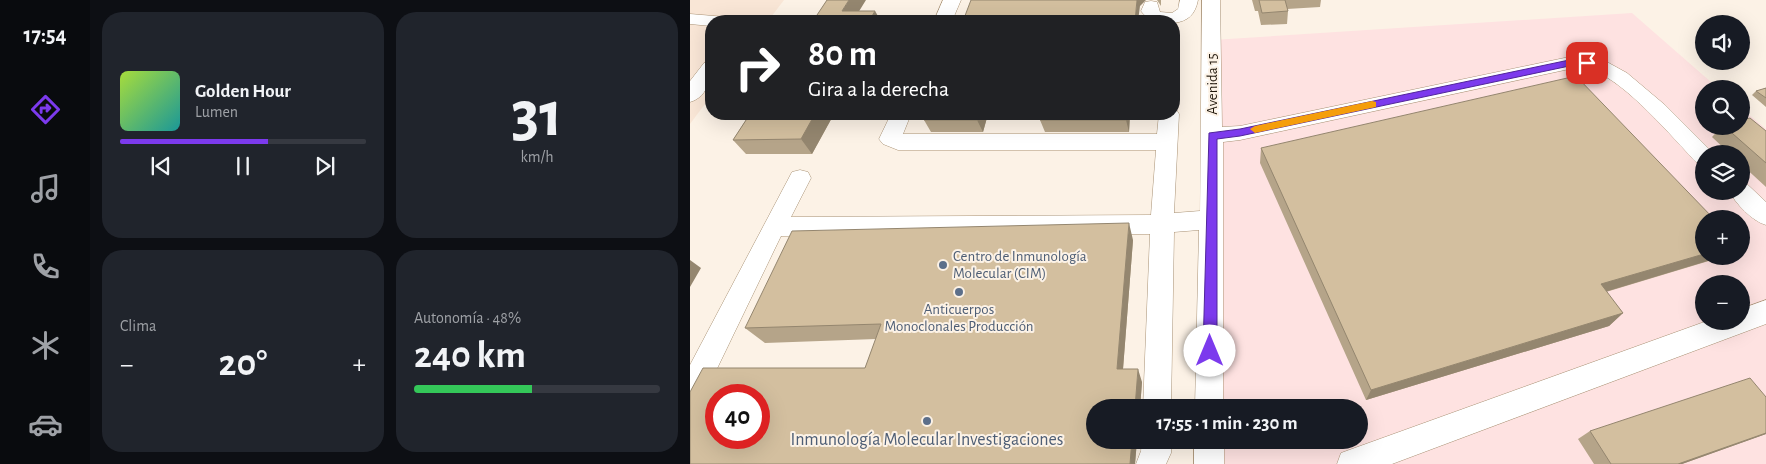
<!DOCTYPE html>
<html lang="es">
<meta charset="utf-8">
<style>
:root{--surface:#171b24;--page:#20242c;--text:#f1f3f6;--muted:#9ea1a6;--line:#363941;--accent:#7c3aed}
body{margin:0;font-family:"Alegreya Sans",sans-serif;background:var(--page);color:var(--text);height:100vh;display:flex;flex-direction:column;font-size:19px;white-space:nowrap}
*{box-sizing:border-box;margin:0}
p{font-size:16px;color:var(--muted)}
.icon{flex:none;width:28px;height:28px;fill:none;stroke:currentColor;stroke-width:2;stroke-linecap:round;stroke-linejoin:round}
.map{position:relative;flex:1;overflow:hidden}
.drawer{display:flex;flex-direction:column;gap:12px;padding:12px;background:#0d0f14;width:600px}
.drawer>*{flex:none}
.banner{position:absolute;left:15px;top:15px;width:475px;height:105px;border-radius:20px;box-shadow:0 5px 20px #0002;background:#202124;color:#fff;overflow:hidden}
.controls{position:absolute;left:1005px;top:15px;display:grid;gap:10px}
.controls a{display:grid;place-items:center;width:55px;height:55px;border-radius:50%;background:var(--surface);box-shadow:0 5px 20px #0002;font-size:25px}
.speed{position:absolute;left:15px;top:384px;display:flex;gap:10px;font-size:25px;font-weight:700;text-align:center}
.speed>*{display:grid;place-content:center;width:65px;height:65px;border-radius:50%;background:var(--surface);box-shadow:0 5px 20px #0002;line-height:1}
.speed .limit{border:8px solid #d22;background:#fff;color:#111}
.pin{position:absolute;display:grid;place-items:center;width:42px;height:42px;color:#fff;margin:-21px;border-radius:10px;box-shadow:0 2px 8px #0006}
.me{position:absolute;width:55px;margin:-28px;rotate:0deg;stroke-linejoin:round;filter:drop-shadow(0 0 4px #0008)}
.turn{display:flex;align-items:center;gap:18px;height:105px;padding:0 20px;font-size:22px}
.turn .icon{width:65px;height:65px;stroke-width:2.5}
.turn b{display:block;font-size:35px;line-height:42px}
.big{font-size:38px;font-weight:600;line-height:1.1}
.drawer .tile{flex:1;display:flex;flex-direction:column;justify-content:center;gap:8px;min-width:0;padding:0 18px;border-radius:20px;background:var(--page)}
.drawer .dial{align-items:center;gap:0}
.dial b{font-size:65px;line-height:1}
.song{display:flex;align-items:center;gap:15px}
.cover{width:60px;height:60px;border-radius:8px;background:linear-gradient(135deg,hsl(80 70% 55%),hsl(180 70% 35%))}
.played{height:5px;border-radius:2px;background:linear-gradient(90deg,var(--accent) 60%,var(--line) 60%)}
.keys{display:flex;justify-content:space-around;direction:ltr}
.heat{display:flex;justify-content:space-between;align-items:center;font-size:28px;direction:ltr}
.charge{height:8px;border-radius:4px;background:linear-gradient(90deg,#34c759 48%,var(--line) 0)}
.drawer .tiles{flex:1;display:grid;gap:12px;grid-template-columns:repeat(2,1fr)}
.trip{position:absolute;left:396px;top:399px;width:282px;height:50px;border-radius:25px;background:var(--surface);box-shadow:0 5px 20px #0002;font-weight:600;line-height:50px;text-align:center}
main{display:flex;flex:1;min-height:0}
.tabs{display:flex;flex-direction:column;width:90px;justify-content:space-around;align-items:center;background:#090b0e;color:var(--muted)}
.tabs .icon{width:35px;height:35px}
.tabs .active{color:var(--accent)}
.tabs b{font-size:22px;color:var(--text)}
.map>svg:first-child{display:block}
.industrial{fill:#fee2e1;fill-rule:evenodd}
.medical{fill:#f9e6d6}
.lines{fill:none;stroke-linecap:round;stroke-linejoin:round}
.minor-casing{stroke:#a99275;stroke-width:1}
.minor{fill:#fff;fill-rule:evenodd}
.wall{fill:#b5a489}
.shaded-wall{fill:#94866f}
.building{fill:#d3bf9f;stroke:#94866f;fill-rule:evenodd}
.route{fill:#7c3aed;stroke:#51269a}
.slow{fill:#f59e0b}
.service-dot{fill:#5c6f8a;stroke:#fcf2e6;stroke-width:2}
.labels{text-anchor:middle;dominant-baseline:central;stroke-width:4;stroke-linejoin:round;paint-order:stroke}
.street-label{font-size:15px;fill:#21180d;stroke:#fcf2e6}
.service-label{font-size:15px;fill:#4e5e75;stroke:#fcf2e6;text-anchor:start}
.near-service-label{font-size:18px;fill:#4e5e75;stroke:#fcf2e6}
</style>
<main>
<nav class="tabs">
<b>17:54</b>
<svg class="icon active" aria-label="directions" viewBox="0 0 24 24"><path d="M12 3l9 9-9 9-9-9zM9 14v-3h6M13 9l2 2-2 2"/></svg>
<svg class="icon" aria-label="music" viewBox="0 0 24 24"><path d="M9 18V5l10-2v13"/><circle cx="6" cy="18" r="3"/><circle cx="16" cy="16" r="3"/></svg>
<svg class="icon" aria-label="phone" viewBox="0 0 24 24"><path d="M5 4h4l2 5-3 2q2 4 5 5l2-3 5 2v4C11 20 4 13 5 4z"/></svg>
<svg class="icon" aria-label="climate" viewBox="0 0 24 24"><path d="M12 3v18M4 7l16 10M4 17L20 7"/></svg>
<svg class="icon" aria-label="car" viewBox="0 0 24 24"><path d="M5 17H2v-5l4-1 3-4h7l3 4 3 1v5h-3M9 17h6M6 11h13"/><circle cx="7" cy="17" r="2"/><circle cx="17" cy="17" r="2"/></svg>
</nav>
<section class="drawer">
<div class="tiles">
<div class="tile">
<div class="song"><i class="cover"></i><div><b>Golden Hour</b><p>Lumen</p></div></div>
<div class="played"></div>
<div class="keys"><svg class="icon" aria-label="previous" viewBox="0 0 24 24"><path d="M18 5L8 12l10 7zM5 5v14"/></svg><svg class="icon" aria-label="pause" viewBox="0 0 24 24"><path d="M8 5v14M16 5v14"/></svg><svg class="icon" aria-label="next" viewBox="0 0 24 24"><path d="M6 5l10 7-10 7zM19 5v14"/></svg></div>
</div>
<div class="tile dial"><b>31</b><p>km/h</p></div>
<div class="tile"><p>Clima</p>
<div class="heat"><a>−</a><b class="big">20°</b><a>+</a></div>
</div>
<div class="tile"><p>Autonomía · 48%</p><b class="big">240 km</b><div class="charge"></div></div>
</div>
</section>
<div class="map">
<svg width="1076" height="464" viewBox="0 0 1076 464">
<rect width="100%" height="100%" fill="#fcf2e6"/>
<!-- industrial -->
<path class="industrial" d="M942,13L1029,89H1014V126H1051V108L1076,129V464H519V440H670V408L519,407L522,40ZM1014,154H1051V191H1014ZM1014,219H1051V256H1014ZM1014,284H1051V321H1014Z"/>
<!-- medical -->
<path class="medical" d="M0,0H94L78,21H21V96L0,124Z"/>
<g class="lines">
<defs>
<path id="minor" d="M253,0H271L262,21H244Z
M490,0H508C505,15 498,21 484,23V21C470,21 460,23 451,11L455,2L461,1L467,2L470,12L482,13L488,9Z
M512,0H530L532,127L550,126L884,56L917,62L937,73L975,105L1024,154H1014V164L1006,162C983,138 934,80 903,71C897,69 890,69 884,68L550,140L533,142V408H505L509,230L484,232L481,408H453L460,234L91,236L10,404L0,408V365L102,172L110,170L118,172L121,178L101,217L461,215L466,150H208L193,144L189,139L201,114H221L213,134H467L469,114H484V108L486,109L489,114L484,213L510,211Z
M0,14L36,17L39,21H21V26L0,24Z
M21,61C22,77 18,97 0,102V81L14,63Z
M1051,183L1058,185L1076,202V225C1062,221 1046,204 1039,191H1051Z
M1076,300V324L702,464H647L651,453L662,449L1017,321H1051V309Z
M452,440H482L481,453L476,464H446L451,451Z
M504,440H534V464H504Z"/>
</defs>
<!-- minor casing -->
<use href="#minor" class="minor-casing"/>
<!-- minor -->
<use href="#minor" class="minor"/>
</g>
<!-- wall -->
<path class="wall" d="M466,0H471V6L467,0Z
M562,0H631L630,7L597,9L598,11L597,24L571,25L568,11H565Z
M1076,88V107L1062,95L1066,91Z
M60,114H144L122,154H56L43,140Z
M298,114L293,132H241L234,120Z
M440,114L439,132H355L350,120Z
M1032,126H1051L1076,131V187L1051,164V154H1040L1022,137Z
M571,148L1032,257L916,292L933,313L919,326L676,400L570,163Z
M443,240L433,369L452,382L450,408H405V440H447L445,464L175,368L186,339L75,343L55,328Z
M1076,397V434L992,464H904L888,439L900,431Z"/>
<!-- shaded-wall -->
<path class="shaded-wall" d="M159,0H176L163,21L152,11Z
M447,0H456L450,6L448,21H445Z
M185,11L191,21H179Z
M125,114H144L122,154L111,139Z
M289,114H298L293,132L287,120Z
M437,114H440L439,132L436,120Z
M439,223L443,240L432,382L427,369Z
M1014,254V256H1034L898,297L911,284Z
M0,260L11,268L0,287Z
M933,313L919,326L676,400L681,390Z
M448,369L452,382L450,408H445Z
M1076,433V434L992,464H988Z
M442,440H447L445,464H440Z"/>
<!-- building -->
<path class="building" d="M137,0H159L152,11H185L179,21H123Z
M281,0H447L445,21H273Z
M569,0H595L598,11L572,13Z
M886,76L1024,219H1014V254L911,284L933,313L681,390L571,148Z
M1076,88V98L1066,91Z
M60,114H125L111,139L43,140Z
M237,114H289L287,120H234Z
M352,114H437L436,120H350Z
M1060,118L1076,131V163L1034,126H1051V120Z
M439,223L427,369H448L445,408H405V440H442L440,464H0V392L13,368H175L191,324L55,328L102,231ZM26,395H69V438H26Z
M1060,378L1076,397V433L988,464H921L900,431Z"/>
<!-- route -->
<path class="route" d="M884,59L897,60L902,63L897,66L884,65L550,136L527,139V351L525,355L520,357L515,355L513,351L519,133L550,129Z"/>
<!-- slow -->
<path class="slow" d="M682,101L686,102V107L565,133L560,129L565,126Z"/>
<!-- markers -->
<g class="service-dot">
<circle cx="253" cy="265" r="5"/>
<circle cx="269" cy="292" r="5"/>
<circle cx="237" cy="421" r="5"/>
</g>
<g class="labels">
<!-- street labels -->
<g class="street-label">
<text transform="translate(522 84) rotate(-90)">Avenida 15</text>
</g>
<!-- service labels -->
<g class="service-label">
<text x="263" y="256">Centro de Inmunología<tspan x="263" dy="17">Molecular (CIM)</tspan></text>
<text x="269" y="309" text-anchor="middle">Anticuerpos<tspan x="269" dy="17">Monoclonales Producción</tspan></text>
</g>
<!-- near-service labels -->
<g class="near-service-label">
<text x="237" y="440">Inmunología Molecular Investigaciones</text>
</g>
</g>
</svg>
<div class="controls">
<a><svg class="icon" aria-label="sound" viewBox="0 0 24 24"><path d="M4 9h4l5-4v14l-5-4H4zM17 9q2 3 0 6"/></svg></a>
<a><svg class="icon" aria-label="search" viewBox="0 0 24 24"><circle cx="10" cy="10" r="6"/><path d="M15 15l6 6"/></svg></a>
<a><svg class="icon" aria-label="layers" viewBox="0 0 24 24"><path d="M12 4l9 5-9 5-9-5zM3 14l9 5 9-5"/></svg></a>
<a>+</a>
<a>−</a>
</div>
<div class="speed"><div class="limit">40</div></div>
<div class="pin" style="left:897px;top:63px;background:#d93025"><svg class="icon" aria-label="arrive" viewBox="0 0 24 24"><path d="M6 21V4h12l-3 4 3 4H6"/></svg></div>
<svg class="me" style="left:520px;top:351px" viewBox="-20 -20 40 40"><circle r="19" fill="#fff"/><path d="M0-13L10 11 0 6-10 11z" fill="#7c3aed"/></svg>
<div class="trip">17:55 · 1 min · 230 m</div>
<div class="banner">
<div class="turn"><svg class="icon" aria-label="right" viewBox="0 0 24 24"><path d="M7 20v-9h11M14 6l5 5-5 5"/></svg><div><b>80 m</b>Gira a la derecha</div></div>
</div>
</div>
</main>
